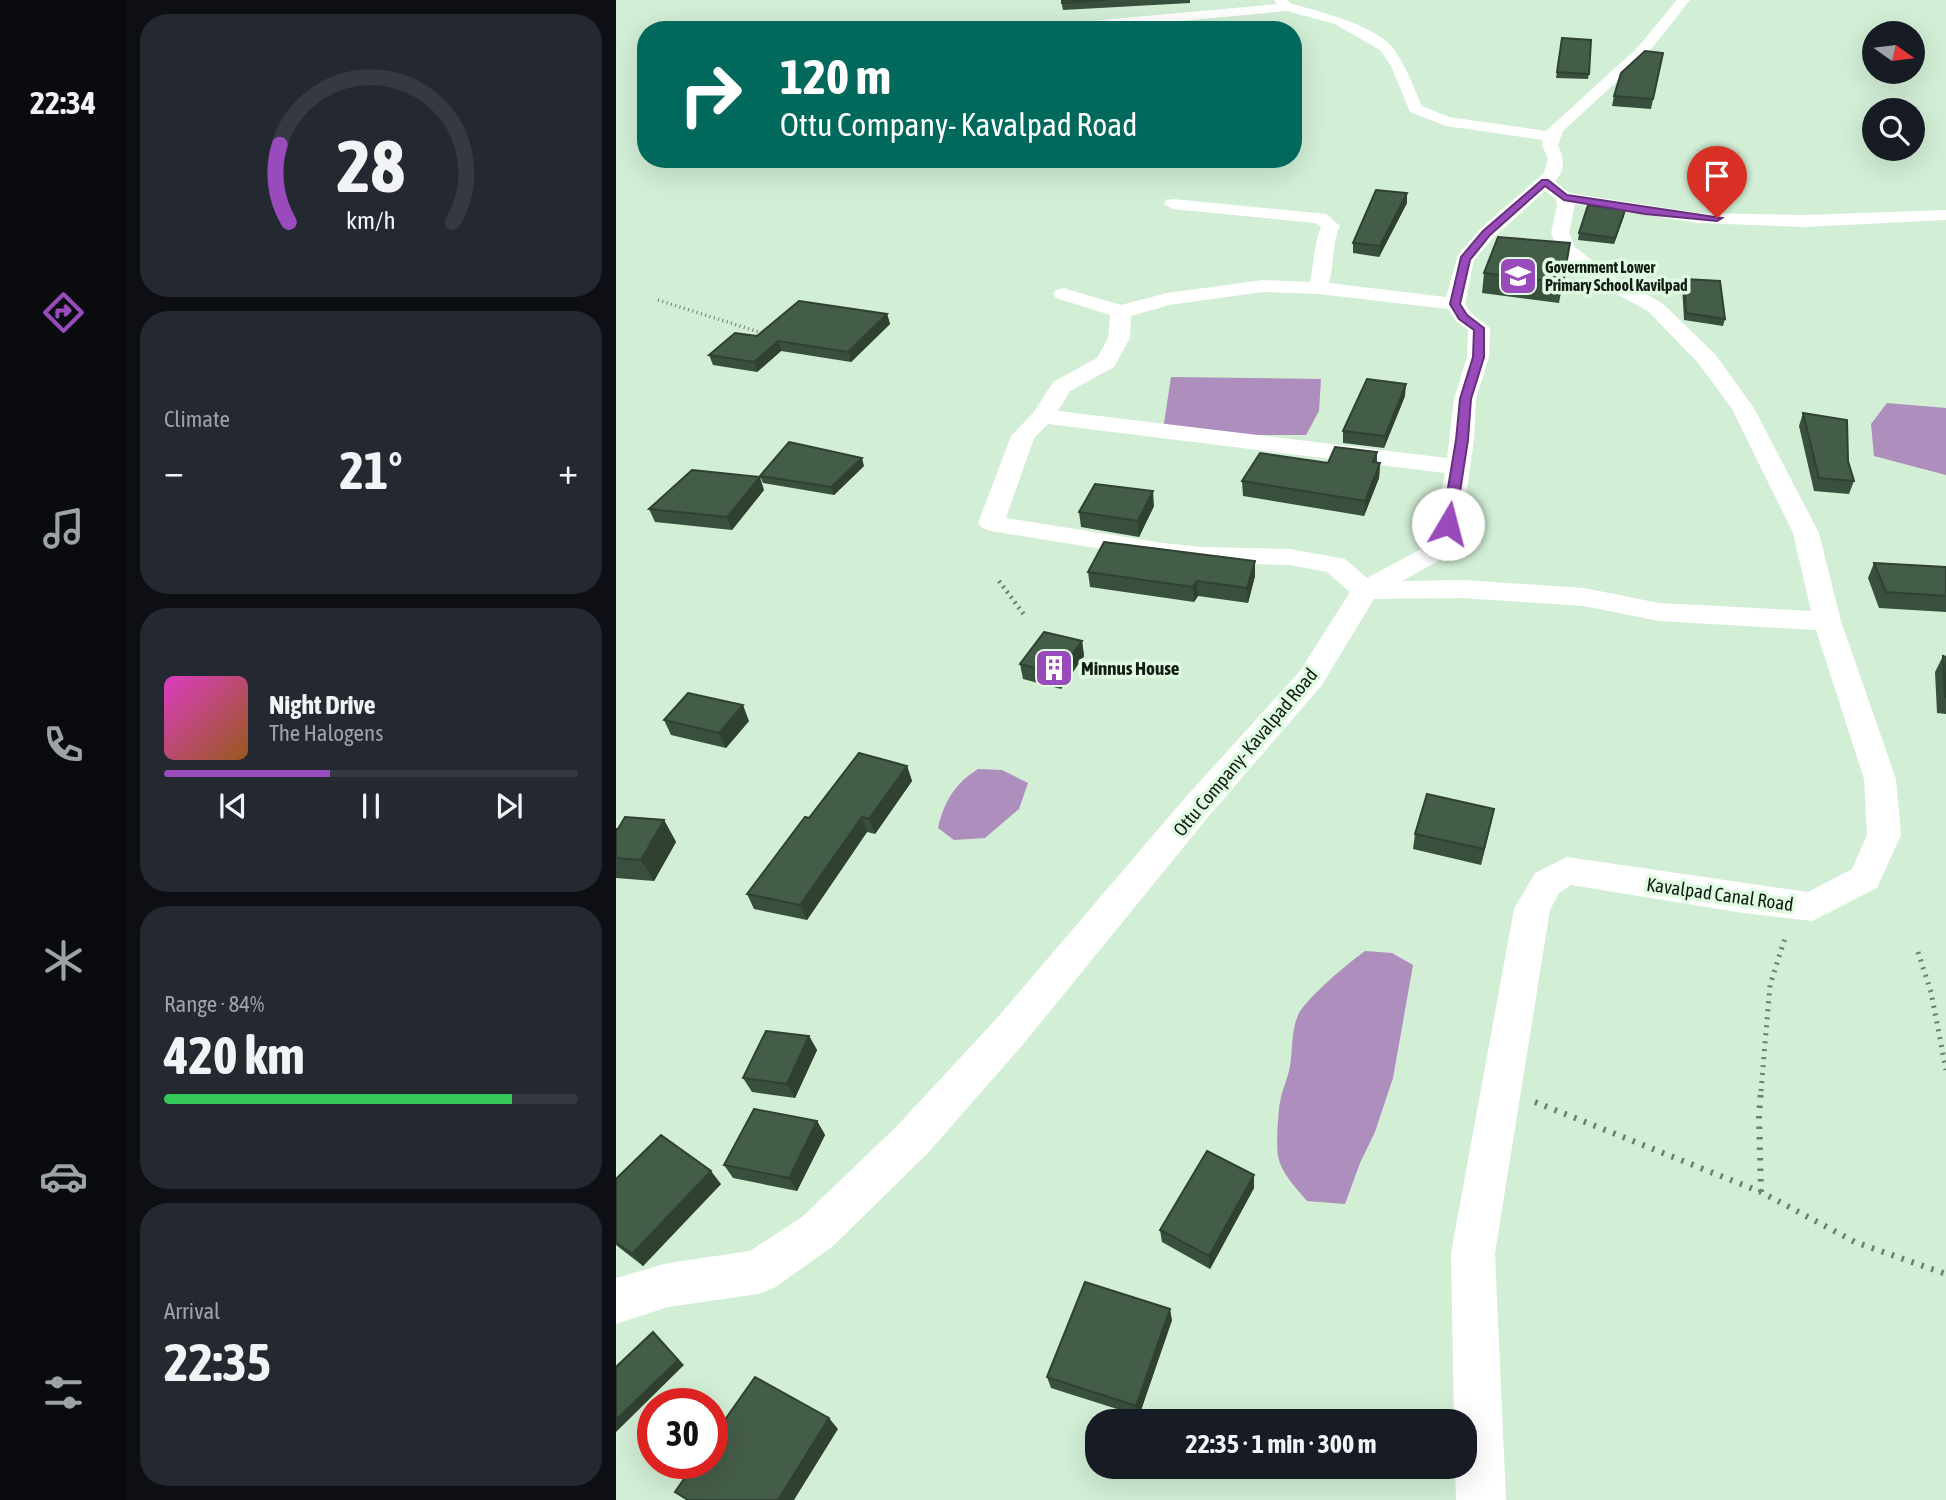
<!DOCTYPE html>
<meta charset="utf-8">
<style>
:root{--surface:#171b24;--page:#242831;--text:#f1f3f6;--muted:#9ea1a6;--line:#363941;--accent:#9a4bbb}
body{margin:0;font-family:"Asap Condensed",sans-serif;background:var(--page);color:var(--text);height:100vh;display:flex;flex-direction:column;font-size:26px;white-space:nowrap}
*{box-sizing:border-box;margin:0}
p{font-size:23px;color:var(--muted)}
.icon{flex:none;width:38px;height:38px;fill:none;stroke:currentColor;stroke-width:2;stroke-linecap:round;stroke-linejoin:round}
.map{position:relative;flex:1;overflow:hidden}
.side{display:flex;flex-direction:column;gap:14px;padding:14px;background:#0d0f14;width:490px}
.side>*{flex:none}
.guide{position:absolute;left:21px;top:21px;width:665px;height:147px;border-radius:28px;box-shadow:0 7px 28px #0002;background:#00695c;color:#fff;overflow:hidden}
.needle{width:46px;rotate:104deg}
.buttons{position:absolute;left:1246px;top:21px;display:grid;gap:14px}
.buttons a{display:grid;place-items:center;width:63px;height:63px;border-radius:50%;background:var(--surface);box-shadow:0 7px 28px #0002;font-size:35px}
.speed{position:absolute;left:21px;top:1388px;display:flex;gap:14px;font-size:35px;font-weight:700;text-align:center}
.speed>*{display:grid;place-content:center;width:91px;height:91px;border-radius:50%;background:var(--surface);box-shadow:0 7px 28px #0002;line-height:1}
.speed .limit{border:10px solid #d22;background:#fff;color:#111}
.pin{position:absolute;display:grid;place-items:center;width:60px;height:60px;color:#fff;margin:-72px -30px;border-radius:50% 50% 50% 0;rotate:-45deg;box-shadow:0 0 7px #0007}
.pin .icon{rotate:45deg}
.me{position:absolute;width:77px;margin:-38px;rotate:8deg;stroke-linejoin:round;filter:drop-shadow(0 0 5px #0008)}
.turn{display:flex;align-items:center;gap:24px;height:147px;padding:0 28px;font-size:32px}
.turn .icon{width:91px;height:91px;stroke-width:2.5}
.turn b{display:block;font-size:49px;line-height:60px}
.big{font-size:52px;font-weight:700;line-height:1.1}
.side .card{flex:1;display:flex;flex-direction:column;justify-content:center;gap:10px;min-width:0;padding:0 24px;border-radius:28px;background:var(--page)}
.side .dial{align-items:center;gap:0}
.dial svg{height:182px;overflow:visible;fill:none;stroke:var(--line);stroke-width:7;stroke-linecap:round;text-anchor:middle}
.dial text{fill:var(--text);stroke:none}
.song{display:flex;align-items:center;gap:21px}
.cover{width:84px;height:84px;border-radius:10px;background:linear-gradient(135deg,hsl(310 70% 55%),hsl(30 70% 35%))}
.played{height:7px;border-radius:4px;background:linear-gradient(90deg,var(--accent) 40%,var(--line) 40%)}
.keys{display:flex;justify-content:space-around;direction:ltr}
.heat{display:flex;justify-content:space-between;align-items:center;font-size:38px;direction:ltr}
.charge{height:10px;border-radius:5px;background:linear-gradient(90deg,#34c759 84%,var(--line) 0)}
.trip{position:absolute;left:469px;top:1409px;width:392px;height:70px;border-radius:28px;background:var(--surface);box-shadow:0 7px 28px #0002;font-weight:700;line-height:70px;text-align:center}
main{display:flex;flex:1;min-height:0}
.menu{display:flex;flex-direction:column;width:126px;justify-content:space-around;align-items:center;background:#090b0e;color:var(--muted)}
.menu .icon{width:49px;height:49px}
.menu .on{color:var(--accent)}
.menu b{font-size:32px;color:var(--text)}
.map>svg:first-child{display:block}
.water{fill:#ad8ebc}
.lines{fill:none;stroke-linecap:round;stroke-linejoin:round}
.path-far3{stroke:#6c7f6e;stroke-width:3.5;stroke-dasharray:1 3.5;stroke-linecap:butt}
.path-far2{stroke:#6c7f6e;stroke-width:4.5;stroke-dasharray:2 4.5;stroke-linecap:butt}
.path-far1{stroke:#6c7f6e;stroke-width:5;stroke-dasharray:2 6;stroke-linecap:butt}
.path{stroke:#6c7f6e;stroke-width:6;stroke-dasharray:2.5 8;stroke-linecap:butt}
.street{fill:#fff;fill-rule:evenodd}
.wall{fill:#3a503e}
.shaded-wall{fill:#304132}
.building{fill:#445d48;stroke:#304132;stroke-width:2}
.route{fill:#9a4bbb;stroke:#64317a;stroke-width:2}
.labels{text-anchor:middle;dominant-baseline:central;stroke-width:7;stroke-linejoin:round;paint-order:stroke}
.far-poi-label{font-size:16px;font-weight:bold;fill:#131d14;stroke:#dffce2;text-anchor:start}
.poi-label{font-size:19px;font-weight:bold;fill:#131d14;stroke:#dffce2;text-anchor:start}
.street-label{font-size:19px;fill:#131d14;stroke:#dffce2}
</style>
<main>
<nav class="menu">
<b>22:34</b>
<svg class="icon on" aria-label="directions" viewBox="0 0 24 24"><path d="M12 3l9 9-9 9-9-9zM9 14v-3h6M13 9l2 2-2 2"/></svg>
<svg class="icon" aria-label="music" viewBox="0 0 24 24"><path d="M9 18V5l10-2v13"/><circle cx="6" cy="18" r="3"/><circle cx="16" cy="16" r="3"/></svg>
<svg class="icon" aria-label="phone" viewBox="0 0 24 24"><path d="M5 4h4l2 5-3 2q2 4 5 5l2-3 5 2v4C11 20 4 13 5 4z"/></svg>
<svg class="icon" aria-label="climate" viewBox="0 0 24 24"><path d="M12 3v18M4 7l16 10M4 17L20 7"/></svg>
<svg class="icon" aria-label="car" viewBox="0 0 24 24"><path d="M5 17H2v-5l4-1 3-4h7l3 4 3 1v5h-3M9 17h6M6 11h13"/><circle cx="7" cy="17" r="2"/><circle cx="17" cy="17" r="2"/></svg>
<svg class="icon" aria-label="filters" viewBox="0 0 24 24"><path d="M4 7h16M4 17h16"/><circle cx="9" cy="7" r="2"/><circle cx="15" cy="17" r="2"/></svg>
</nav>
<section class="side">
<div class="card dial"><svg viewBox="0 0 100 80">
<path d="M14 69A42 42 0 1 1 86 69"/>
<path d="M14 69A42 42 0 0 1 10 35" stroke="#9a4bbb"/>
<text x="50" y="56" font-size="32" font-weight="700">28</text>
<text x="50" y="72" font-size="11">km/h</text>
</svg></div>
<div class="card"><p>Climate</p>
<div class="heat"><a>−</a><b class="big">21°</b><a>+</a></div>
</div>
<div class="card">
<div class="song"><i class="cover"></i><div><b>Night Drive</b><p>The Halogens</p></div></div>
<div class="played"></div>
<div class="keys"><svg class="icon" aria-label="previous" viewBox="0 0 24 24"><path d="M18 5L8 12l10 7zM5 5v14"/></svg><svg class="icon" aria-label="pause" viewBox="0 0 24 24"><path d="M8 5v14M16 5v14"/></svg><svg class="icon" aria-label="next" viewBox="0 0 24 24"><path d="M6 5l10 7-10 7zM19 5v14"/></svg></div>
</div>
<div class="card"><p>Range · 84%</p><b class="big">420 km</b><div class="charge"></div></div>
<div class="card"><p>Arrival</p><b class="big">22:35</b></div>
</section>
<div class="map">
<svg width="1330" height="1500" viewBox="0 0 1330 1500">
<rect width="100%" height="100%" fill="#d2eed5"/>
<!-- water -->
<path class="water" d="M555,377L705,379L703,411L690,435H611L547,430Z
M1271,403L1330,408V475L1258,456L1255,424Z
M362,769L386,770L412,783L403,809L369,838L338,840L322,828C328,802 339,783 362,769Z
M749,951L776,953L797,965L777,1078L759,1132L744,1163L729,1204L691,1201C680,1188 665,1173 662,1156C660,1144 662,1114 664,1102C666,1090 672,1078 674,1066C677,1049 675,1029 683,1013C694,995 731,964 749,951Z"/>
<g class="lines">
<!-- path-far3 -->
<path class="path-far3" d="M42,300L146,333"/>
<!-- path-far2 -->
<path class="path-far2" d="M383,581L409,616"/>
<!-- path-far1 -->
<path class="path-far1" d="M1302,952L1315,992L1330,1070
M1145,1091L1154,985L1169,938"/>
<!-- path -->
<path class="path" d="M919,1102L1145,1192L1239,1242L1330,1274
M1145,1192L1143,1116L1145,1090"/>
<!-- street -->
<path class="street" d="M658,0H671L676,4C703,11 758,25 776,47C790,65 797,86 806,106L833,117L930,131L1022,47L1061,0H1074L1032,53L947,131L942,145C948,158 950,170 939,181L953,193L1082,213L1189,215L1330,210V220L1189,227L1082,223L959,204L953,233L959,247L996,276L1046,303L1099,354L1138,408L1203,533L1225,621L1280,779L1285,835L1261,888L1196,921L1127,913L955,885L943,893L934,910L879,1253L890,1500H840L839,1466H849V1421H838L835,1253L898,909L919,873L951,857L1192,892L1236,869L1251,835L1248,779L1200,630L1043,621L968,606L847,598L758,599L706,685L592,817L409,1042L311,1154L216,1247L158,1288L142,1294L52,1307L0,1324V1278L52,1263L134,1251L186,1217L281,1126L381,1018L568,799L684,671L734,592L711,572L674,565L586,563L547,559L375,531L366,528L362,523L395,436L418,412L437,382L481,358L492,338L494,315L440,298L437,294L440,290L447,288L505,305L551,293L647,280L694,282C698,264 698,242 705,227L699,223L557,209L548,204L551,200L557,199L710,214L724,226C716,243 718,264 713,283L830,297L842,255L864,229L928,173L932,159L926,145L927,140L830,126L794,112L775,66L764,50L719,24L671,11L467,30H413L420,26L661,4ZM929,191L940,199L941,206L935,233L944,254L982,284L1032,311L1083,364L1116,409L1177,533L1195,611L1043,603L968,588L847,580L786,581L824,560L846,524L858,440L860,399L873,357L874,328L855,313L849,304L858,260L878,237ZM647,292L702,294L832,309L840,321L852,330L851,357L838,399L831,458L442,411L454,391L498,367L514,338L515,316L553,305ZM432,424L829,473L820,524L805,549L751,578L729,559L674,549L586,547L547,543L390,518L418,438Z"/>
</g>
<!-- wall -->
<path class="wall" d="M445,0H574V3L447,10Z
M946,38L973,74L972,79L940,78Z
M1047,53L1035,109L996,106L998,96Z
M791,203L763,257L737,253V243Z
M1009,210L1008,216L998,244L962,240L963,233Z
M954,243L943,303L866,293L868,273Z
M1068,279L1109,319L1107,326L1068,320L1066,286Z
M271,314L274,324L235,362L165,351L141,372L97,365L93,355L141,336Z
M789,396L768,448L727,443V431Z
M1187,413L1232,461L1238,481L1233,494L1198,491L1183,426Z
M761,452V463H764L763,478L748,516L627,496L626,481Z
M248,466L218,495L147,483L144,476Z
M148,490L116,530L39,522L33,509Z
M538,506L523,537L465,527L463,512Z
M639,561V576L632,603L582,596L578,602L474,587L472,572Z
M1258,563L1330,567V612L1263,608L1252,578Z
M466,641L468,656L445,689L407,679L404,664Z
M1327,656L1330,657V714L1321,713L1319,672Z
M48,720L133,721L110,748L55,735Z
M291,766L296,781L259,834L251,832L191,920L138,909L131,894L193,818Z
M878,809L865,865L797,849L799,834Z
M48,820L60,842L38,881L0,878V829Z
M193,1036L201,1050L179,1098L136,1092L127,1078Z
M201,1121L209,1135L181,1191L117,1178L108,1165Z
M0,1179L105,1184L27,1266L0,1245Z
M638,1188L594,1269L546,1242L544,1230Z
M556,1320L523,1416L435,1388L431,1377Z"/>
<!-- shaded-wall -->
<path class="shaded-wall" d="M791,193V203L763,257L764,246Z
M1009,210L1008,216L998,244L999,238Z
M271,314L274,324L235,362L232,352Z
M162,341L165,351L141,372L138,362Z
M790,384L789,396L768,448L769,436Z
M246,458L248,466L218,495L215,487Z
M764,463L763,478L748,516L749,501Z
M144,477L148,490L116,530L111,517Z
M537,491L538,506L523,537L522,521Z
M639,561V576L632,603L631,588Z
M581,581L582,596L578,602L577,587Z
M466,641L468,656L445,689L442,674Z
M127,705L133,721L110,748L103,733Z
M291,766L296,781L259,834L253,819Z
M878,809L875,824L865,865L868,849Z
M246,817L251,832L191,920L184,905Z
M48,820L60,842L38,881L25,860Z
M193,1036L201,1050L179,1098L171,1084Z
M201,1121L209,1135L181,1191L173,1178Z
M95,1171L105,1184L27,1266L16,1254Z
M638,1175V1188L594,1269L593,1256Z
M554,1309L556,1320L523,1416L520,1406Z
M37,1332L68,1365L0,1432V1420Z
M213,1418L222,1429L178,1500H162Z"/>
<!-- building -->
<path class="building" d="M446,0H490L446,3Z
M946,38L975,40L973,74L941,72Z
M1029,51L1047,53L1037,99L998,96L1005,73Z
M760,190L791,193L764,246L737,243Z
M972,205L1009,210L999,238L963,233Z
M882,237L954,243L947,283L868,273Z
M1068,279L1104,281L1109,319L1070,313Z
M183,301L271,314L232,352L162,341L138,362L93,355L119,333L141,336Z
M751,379L790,384L769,436L727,431Z
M1187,413L1231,420L1232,461L1238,481L1203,478Z
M173,442L246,458L215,487L144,476Z
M719,447L761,452L757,462L764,463L749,501L626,481L644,453L712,463Z
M76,470L144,477L111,517L33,509Z
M479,484L537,491L522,521L463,512Z
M488,542L639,561L631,588L581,581L577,587L472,572Z
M1258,563L1330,567V596L1270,592Z
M428,632L466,641L442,674L404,664Z
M1327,656L1330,657V697H1329Z
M72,693L127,705L103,733L48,720Z
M243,753L291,766L253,819L246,817L184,905L131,894L189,817L193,818Z
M811,794L878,809L868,849L799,834Z
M9,817L48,820L25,860L0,858V829H2Z
M150,1031L193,1036L171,1084L127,1078Z
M138,1109L201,1121L173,1178L108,1165Z
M45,1135L95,1171L16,1254L0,1242V1179Z
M591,1151L638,1175L593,1256L544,1230Z
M469,1282L554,1309L520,1406L431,1377Z
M37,1332L62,1360L0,1420V1367Z
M139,1377L213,1418L162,1500H72L59,1492L79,1463H96V1438Z"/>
<!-- route -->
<path class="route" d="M926,180H932L951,195L1106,218L1101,221L1029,214L948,200L929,186L874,235L854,260L844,304L851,315L868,328V357L855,399L852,440L839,524L832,528L828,526L826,524L840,440L844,399L857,357L858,330L843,319L834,304L845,257L867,231Z"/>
<!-- icons -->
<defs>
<symbol id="school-square" viewBox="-11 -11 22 22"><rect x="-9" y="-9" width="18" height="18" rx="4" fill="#9a4bbb" stroke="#dffce2"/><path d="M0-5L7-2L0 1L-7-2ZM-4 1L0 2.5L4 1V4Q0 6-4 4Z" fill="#fff"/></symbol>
<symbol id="building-square" viewBox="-11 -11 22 22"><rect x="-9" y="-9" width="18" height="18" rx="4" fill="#9a4bbb" stroke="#dffce2"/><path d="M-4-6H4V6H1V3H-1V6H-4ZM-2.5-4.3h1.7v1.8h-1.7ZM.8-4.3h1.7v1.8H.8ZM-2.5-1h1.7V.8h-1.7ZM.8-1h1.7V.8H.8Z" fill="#fff"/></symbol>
</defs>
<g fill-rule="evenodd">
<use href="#school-square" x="880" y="254" width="44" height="44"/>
<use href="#building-square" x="416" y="646" width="44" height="44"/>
</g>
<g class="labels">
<!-- far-poi labels -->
<g class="far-poi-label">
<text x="929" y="267">Government Lower<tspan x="929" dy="18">Primary School Kavilpad</tspan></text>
</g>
<!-- poi labels -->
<g class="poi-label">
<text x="465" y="668">Minnus House</text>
</g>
<!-- street labels -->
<g class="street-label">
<text transform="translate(629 752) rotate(-50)">Ottu Company- Kavalpad Road</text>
<text transform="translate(1104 894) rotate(8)">Kavalpad Canal Road</text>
</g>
</g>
</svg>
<div class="buttons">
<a><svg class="needle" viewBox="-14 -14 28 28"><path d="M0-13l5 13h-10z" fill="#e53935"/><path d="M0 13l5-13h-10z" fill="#9ea1a6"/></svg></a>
<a><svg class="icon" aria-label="search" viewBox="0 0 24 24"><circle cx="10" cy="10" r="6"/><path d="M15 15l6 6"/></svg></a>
</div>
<div class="speed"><div class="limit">30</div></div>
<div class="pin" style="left:1101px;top:218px;background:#d93025"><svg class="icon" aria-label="arrive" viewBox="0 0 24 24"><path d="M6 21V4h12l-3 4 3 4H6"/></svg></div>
<svg class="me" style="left:832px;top:524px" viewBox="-20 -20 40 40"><circle r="19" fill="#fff"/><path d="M0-13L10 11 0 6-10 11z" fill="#9a4bbb"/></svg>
<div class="trip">22:35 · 1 min · 300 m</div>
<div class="guide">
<div class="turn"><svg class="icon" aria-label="right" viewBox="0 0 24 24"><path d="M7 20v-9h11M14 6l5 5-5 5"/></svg><div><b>120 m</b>Ottu Company- Kavalpad Road</div></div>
</div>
</div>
</main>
